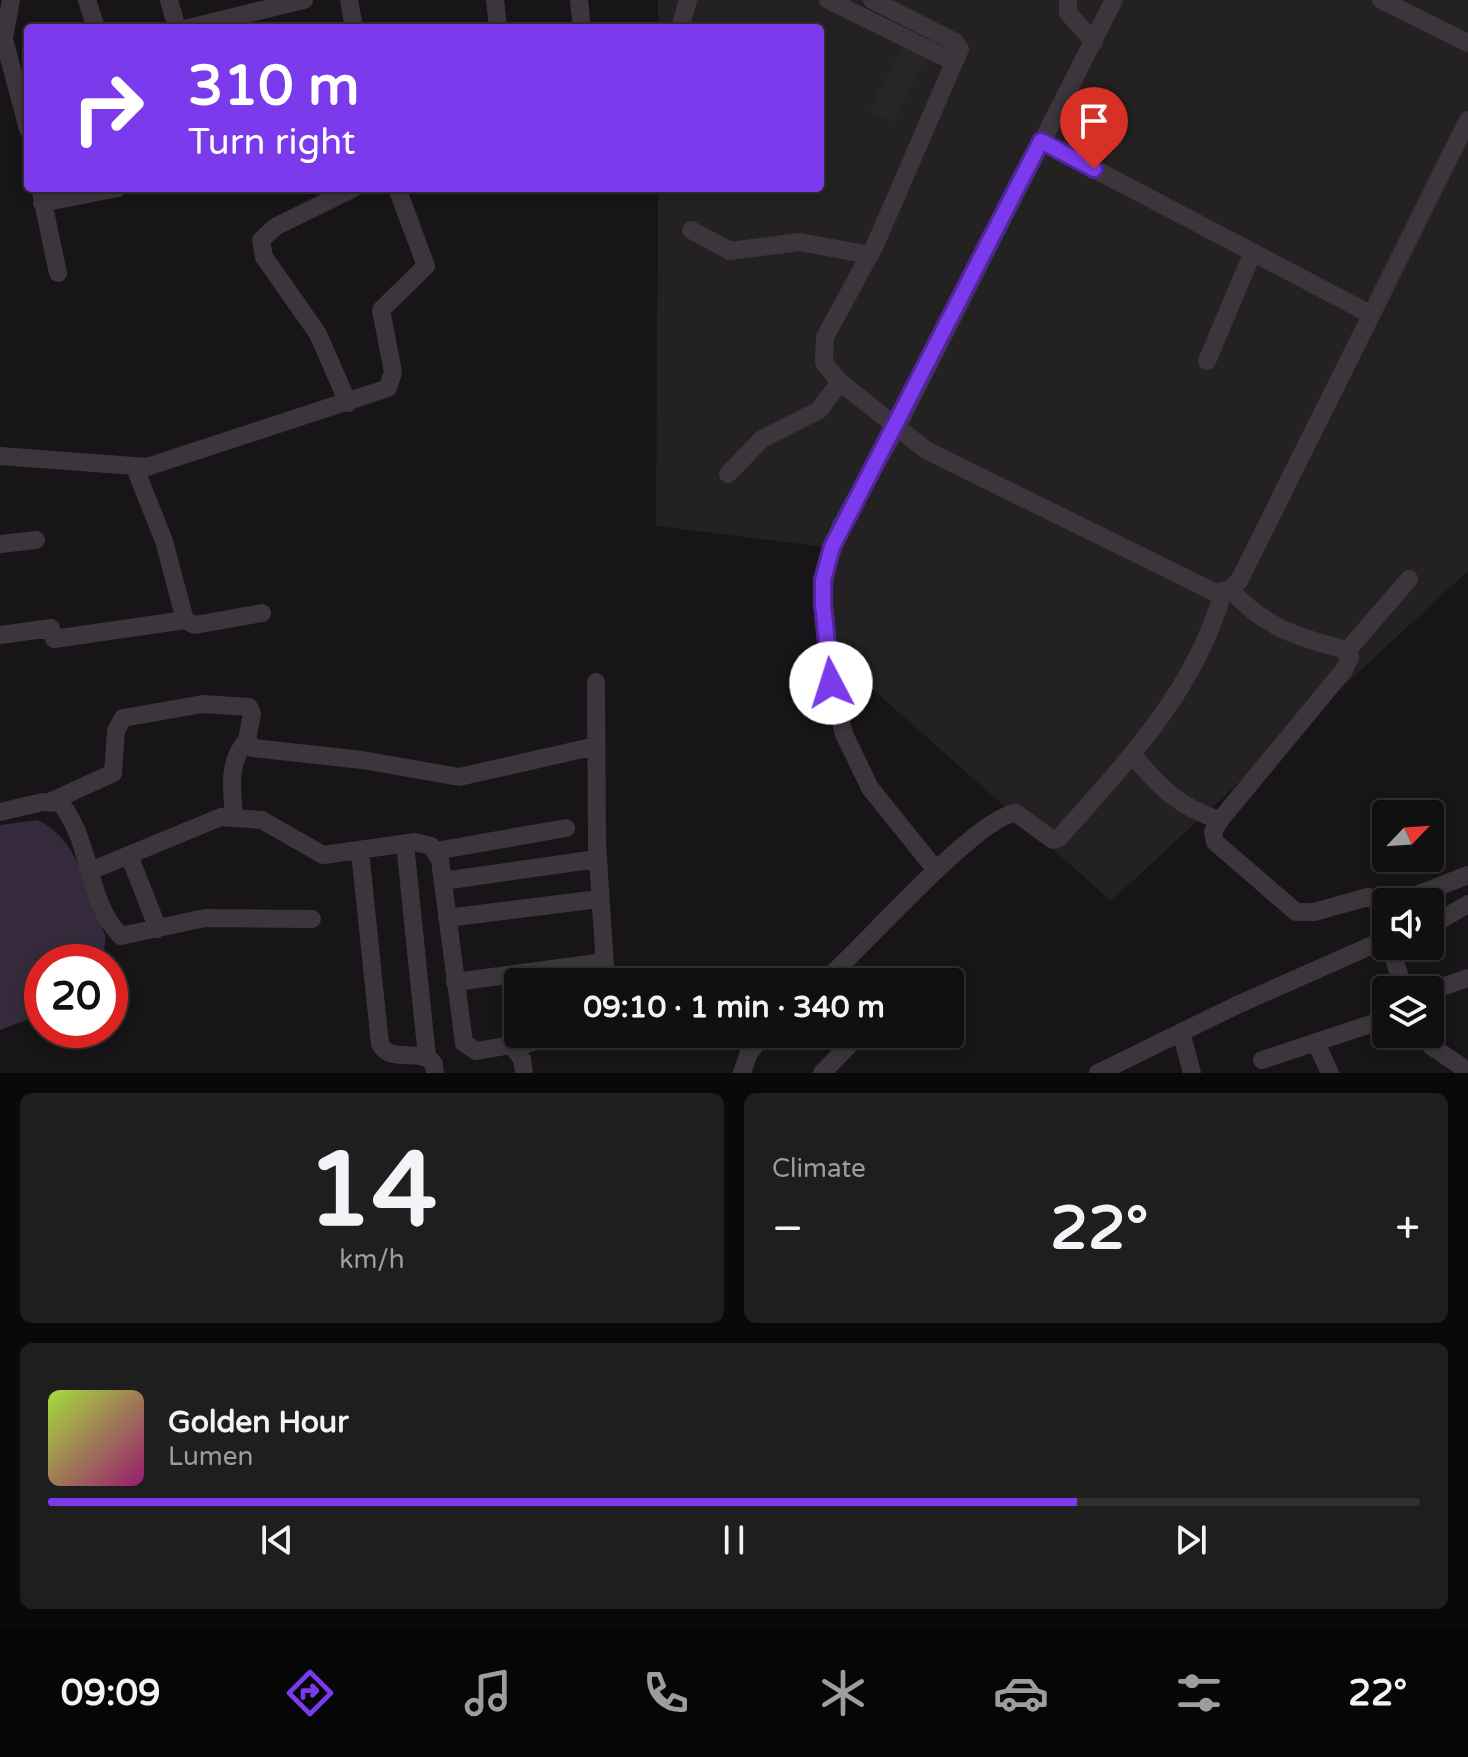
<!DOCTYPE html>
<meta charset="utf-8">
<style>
:root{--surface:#111011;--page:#1e1e1f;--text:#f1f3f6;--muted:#9c9d9f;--line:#303031;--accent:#7c3aed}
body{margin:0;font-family:"Varela Round",sans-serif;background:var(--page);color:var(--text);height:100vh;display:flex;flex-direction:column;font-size:30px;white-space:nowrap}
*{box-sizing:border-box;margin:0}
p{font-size:26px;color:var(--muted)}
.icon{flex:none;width:44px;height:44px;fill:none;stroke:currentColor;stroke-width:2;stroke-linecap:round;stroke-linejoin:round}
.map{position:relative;height:1073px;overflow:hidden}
.drawer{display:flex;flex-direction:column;gap:20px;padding:20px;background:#090909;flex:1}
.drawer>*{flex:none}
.guide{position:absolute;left:24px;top:24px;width:800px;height:168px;border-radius:8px;box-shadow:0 4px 12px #0003,0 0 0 2px var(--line);background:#7c3aed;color:#fff;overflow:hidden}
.needle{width:52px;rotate:65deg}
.tools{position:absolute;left:1372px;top:800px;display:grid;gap:16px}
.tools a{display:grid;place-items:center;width:72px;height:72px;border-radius:8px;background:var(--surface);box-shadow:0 4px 12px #0003,0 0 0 2px var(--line);font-size:40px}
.speed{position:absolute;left:24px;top:944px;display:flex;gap:16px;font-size:40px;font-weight:700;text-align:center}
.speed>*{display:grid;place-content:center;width:104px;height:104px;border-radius:50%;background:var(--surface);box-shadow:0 4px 12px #0003,0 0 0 2px var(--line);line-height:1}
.speed .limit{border:12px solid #d22;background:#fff;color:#111}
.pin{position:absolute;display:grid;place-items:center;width:68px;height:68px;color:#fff;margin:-82px -34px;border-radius:50% 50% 50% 0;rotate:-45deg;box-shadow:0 0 8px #0007}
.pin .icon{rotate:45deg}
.me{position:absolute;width:88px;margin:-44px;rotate:355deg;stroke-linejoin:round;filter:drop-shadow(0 0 6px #0008)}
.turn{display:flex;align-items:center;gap:28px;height:168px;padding:0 32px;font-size:36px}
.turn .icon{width:104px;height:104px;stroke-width:2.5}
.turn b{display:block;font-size:56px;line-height:68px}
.big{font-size:60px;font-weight:800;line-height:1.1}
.drawer .widget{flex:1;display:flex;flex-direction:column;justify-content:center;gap:12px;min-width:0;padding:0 28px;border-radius:12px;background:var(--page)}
.drawer .dial{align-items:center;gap:0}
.dial b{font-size:104px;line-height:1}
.song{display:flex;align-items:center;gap:24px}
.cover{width:96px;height:96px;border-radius:12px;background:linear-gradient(135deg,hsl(80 70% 55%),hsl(320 70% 35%))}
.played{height:8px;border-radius:4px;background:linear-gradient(90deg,var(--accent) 75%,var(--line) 75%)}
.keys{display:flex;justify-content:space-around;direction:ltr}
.heat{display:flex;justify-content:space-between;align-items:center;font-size:44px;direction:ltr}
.drawer .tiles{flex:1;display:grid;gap:20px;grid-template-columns:1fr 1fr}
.widget:last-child{grid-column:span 2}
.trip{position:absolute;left:504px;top:968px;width:460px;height:80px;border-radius:8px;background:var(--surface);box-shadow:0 4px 12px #0003,0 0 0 2px var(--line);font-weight:800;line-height:80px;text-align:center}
.menu{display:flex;height:128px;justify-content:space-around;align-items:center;background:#070607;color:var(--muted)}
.menu .icon{width:56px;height:56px}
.menu .active{color:var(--accent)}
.menu b{font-size:36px;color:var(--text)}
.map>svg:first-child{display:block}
.built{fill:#242123}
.water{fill:#352a3c}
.building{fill:#282527}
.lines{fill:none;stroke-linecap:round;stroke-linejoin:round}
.minor{stroke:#3c363c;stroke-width:18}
.route-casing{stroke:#51269a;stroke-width:20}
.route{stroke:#7c3aed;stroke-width:14}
</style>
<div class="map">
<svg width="1468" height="1073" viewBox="0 0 1468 1073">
<rect width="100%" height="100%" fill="#171517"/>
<!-- built -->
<path class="built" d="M658,0H1468V571L1111,901L833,654L832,548L656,526L658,188H820V28H658Z"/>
<!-- water -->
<path class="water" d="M37,820C79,837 90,898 106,937L102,962H42V1014L0,1030V825Z"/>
<!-- building -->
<path class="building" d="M904,42L928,54L893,123L869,110Z"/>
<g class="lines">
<!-- minor -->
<path class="minor" d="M87,0L96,28
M169,0L177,28
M349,0L354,28
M495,0L498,28
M579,0L582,28
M828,0L954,62
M872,0L955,42L960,49L875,245L825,337L824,363L840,382L926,450L1216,593L1230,589L1239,581L1468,120
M1068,0V13L1094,42
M1381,0L1468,43
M188,28L304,0
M680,28L688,0
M4,39L28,129
M2,48L11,0
M1041,141L1370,314
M40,188L58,273
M42,203L118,188
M691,230L730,251L800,242L870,255
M1207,361L1253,252
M348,403L318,334L264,257L261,240L275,227L354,188
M0,456L147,467L388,388L393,372L381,310L426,266L397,188
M135,468L164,541L185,620L195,625L262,613
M728,474L762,439L819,410L840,382
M0,544L36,540
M1230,589C1263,626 1296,637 1343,649L1350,657L1344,670L1220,820L1213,832L1215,842L1296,912H1314L1368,897L1375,899L1381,909
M0,635L51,628L54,639L185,620
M1347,651L1409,579
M596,682L597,843L606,982
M1133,755C1159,787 1180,808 1220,820
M52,801L113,773L116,731L123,718L203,704L249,707L252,714L247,740L253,748L362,760L459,777L596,746
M0,812L43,802L60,803C92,840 86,902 121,936L205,918L312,919
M234,817C232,788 227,763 247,740
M405,844L427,1057
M360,851L380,1044C391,1065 420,1046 434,1064L435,1073
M436,851L566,828
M129,855L158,929
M936,870L870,788L844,734L831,683L823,604L826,564L841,525L896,429L1114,0
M90,871L221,817L262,820L323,855L415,842L431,846L440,860L464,1043L476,1051L511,1045L522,1059L524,1073
M443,881L597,859
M1399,902L1468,875
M447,918L599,899
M1430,926L1468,904
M1390,946L1404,990
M455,982L604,962
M823,982C861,950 977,816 1016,813L1053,840L1060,837C1127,761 1195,691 1223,592
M911,982L913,980
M1430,991L1468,978
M1181,1032L1192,1073
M1420,1034L1431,1046L1468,1071
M1316,1043L1330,1073
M517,1047L559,1034
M1262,1060L1386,1019
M742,1073L748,1055L763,1034
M822,1073L860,1034
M1098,1073L1237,1005L1386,939"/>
</g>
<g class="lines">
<defs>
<path id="route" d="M831,683L823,604V580L832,547L1041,141L1094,169"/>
</defs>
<!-- route casing -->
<use href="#route" class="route-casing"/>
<!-- route -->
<use href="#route" class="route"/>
</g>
</svg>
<div class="tools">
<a><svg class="needle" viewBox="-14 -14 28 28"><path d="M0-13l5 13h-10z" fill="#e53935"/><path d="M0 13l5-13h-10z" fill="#9c9d9f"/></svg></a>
<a><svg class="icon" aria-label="sound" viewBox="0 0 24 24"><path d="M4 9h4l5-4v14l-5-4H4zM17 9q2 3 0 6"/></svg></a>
<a><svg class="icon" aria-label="layers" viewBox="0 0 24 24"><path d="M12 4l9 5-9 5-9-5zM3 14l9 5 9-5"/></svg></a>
</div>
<div class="speed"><div class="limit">20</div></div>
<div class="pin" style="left:1094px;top:169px;background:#d93025"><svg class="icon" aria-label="arrive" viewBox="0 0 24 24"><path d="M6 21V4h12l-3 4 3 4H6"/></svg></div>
<svg class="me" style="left:831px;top:683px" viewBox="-20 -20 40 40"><circle r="19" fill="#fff"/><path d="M0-13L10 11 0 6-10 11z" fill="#7c3aed"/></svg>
<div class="trip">09:10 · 1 min · 340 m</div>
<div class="guide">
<div class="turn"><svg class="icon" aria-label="right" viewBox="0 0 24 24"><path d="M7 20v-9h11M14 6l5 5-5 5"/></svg><div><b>310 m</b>Turn right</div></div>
</div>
</div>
<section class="drawer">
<div class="tiles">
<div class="widget dial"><b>14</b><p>km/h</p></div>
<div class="widget"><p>Climate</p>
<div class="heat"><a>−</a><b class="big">22°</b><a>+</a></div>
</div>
<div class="widget">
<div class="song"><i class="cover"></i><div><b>Golden Hour</b><p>Lumen</p></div></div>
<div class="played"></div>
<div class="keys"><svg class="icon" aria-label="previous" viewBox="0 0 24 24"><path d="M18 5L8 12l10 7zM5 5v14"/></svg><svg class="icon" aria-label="pause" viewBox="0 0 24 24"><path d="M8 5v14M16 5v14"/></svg><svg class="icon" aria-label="next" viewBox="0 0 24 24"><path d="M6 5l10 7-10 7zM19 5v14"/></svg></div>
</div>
</div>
</section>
<nav class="menu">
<b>09:09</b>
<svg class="icon active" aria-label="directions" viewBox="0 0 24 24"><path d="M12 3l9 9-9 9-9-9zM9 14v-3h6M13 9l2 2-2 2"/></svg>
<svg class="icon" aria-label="music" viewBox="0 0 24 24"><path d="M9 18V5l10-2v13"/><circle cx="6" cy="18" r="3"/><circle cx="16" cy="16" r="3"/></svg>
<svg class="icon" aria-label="phone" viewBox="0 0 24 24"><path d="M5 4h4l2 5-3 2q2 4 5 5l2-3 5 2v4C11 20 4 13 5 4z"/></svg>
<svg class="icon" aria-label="climate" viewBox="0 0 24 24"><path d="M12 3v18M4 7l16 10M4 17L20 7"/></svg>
<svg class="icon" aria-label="car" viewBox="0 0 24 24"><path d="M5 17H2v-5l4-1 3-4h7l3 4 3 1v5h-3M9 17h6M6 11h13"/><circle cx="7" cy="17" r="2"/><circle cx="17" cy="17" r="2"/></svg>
<svg class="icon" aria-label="filters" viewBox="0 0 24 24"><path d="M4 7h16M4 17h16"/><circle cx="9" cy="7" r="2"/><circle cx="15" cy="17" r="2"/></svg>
<b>22°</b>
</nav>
